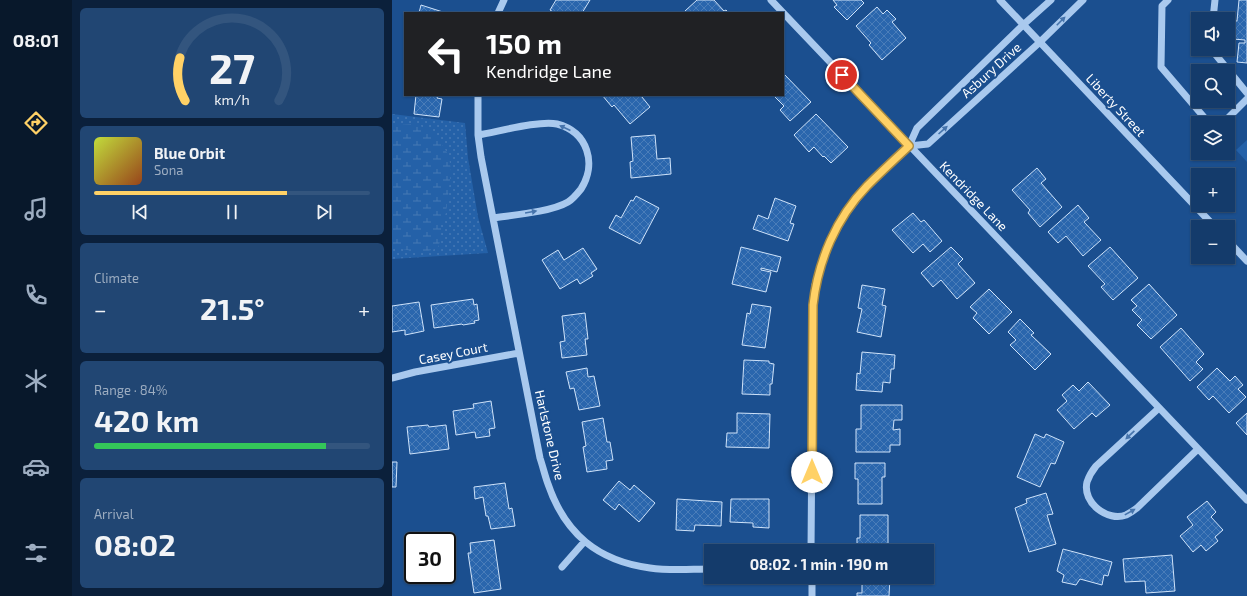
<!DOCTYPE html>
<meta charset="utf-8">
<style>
:root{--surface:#143b6b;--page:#214673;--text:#f1f3f6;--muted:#9dadc1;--line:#33557e;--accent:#ffd166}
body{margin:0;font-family:"Exo 2",sans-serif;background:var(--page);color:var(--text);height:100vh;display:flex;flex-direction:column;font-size:15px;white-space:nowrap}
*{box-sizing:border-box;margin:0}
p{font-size:13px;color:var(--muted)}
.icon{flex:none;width:22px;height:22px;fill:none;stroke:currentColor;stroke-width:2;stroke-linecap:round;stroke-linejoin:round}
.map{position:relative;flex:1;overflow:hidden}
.side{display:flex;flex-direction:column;gap:8px;padding:8px;background:#0b203b;width:320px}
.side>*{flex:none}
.hud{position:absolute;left:12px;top:12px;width:380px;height:84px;border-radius:0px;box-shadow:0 1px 3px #0004,0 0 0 1px var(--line);background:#202124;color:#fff;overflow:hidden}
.buttons{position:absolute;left:799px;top:12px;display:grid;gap:8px}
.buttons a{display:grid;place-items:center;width:44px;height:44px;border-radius:0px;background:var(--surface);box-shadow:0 1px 3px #0004,0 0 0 1px var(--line);font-size:20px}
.speed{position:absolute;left:12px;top:532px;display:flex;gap:8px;font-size:20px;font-weight:700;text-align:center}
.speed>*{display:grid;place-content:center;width:52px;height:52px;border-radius:50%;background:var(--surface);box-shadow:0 1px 3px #0004,0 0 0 1px var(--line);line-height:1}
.speed .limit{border:2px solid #111;border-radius:6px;background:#fff;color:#111}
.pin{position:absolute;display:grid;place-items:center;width:34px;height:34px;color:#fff;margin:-17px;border:2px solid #fff;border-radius:50%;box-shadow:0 1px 4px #0007}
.me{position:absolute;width:44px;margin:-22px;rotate:0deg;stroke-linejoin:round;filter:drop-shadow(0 0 3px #0008)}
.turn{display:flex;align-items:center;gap:14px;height:84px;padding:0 16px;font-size:18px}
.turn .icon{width:52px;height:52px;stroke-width:2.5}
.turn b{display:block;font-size:28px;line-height:34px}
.big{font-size:30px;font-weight:700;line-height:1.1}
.side .widget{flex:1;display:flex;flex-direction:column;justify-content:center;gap:6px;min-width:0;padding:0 14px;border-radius:6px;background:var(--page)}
.side .dial{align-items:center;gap:0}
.dial svg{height:104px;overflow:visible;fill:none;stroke:var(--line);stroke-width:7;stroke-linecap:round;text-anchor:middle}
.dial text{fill:var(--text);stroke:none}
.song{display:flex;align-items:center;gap:12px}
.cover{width:48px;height:48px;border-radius:6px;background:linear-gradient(135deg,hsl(70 70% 55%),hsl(20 70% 35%))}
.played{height:4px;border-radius:2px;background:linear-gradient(90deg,var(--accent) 70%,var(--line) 70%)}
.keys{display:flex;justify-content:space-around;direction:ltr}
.heat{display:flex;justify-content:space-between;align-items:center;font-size:22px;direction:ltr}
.charge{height:6px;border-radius:3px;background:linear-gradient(90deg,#34c759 84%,var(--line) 0)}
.trip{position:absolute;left:312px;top:544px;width:230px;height:40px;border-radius:0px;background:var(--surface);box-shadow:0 1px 3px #0004,0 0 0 1px var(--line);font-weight:700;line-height:40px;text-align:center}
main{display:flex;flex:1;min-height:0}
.tabs{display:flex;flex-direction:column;width:72px;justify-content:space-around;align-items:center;background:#08182b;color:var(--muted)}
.tabs .icon{width:28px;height:28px}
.tabs .current{color:var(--accent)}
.tabs b{font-size:18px;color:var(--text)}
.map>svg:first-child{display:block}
.grass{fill:url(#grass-dots)}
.wetland{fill:url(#wetland-marsh)}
.pitch{fill:#2461a8}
.building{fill:url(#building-cross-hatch);stroke:#cfe3fa}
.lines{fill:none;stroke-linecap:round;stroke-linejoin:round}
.minor{stroke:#a9c9ee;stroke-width:7}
.oneway{fill:#4674ac}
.route-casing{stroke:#a68842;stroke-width:10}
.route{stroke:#ffd166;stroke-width:7}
.labels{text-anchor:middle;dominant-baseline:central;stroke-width:4;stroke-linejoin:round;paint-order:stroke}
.street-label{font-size:13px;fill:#fff;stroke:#1b4f8f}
</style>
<main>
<nav class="tabs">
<b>08:01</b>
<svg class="icon current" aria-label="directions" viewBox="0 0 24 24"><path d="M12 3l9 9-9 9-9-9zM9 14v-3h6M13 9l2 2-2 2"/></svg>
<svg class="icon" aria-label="music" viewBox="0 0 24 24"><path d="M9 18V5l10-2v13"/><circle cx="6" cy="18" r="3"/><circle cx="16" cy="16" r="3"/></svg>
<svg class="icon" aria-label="phone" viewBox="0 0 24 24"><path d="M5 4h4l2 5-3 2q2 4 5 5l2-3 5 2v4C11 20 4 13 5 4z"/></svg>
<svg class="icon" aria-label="climate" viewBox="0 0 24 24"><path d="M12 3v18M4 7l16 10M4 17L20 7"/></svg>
<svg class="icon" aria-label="car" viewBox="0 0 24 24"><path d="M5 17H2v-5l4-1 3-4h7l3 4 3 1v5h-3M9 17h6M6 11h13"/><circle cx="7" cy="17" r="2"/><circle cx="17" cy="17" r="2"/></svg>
<svg class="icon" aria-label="filters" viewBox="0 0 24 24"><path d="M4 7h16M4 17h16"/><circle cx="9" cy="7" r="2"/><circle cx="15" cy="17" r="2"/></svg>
</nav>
<section class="side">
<div class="widget dial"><svg viewBox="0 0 100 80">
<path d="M14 69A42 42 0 1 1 86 69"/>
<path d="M14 69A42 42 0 0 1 10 36" stroke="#ffd166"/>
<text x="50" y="56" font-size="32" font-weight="700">27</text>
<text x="50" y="72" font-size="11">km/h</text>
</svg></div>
<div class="widget">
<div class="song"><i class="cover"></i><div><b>Blue Orbit</b><p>Sona</p></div></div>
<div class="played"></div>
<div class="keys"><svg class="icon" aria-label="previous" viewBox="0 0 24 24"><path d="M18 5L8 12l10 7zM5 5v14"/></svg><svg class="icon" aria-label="pause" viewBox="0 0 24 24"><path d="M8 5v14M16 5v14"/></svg><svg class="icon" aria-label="next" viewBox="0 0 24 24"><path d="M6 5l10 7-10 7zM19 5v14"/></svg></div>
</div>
<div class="widget"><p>Climate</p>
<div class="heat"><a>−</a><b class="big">21.5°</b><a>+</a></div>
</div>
<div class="widget"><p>Range · 84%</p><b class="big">420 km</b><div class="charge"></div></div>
<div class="widget"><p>Arrival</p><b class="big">08:02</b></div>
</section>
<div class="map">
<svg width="855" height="596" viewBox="0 0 855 596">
<defs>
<pattern id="grass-dots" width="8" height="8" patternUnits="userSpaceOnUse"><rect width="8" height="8" fill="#2461a8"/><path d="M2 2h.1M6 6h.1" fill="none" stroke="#4579b5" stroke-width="1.8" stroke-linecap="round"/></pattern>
<pattern id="wetland-marsh" width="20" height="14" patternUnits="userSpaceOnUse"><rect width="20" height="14" fill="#2461a8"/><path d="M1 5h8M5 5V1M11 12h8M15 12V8" fill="none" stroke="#4579b5"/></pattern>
<pattern id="building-cross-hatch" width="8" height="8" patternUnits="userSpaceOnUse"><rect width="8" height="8" fill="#2a66ad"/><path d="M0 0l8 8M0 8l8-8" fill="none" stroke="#4a7db9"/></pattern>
</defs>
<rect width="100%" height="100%" fill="#1b4f8f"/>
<!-- grass -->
<path class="grass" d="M0,114L73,123L76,158L86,217L96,253L0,259Z"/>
<!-- wetland -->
<path class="wetland" d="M0,124L7,125L22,124L36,129L48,141L57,156L59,171L54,213L49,224V238L46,248L30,253L0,247Z"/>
<!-- pitch -->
<path class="pitch" d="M855,140V162L844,150Z"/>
<!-- building -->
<path class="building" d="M164,0H198L190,13H163L158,10Z
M305,0H322L332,11L334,10L337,13H295L293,11Z
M441,0H469L472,3L455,20L442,7L445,5Z
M847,0H855V63L845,62L847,43H853V40L841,39L842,21H845Z
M29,5L54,13H27Z
M485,7L491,14L495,10L504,19L500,22L514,38L490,60L477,45L479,43L464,26Z
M392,74L419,102L398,121L388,110L392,106L381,95H391V75Z
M24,95H46L45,98L50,99L47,117L22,114Z
M210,95H252L250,97L258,107L238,124L222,105L220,107Z
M424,114L456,147L439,163L432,156L431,157L422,147L417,152L402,135Z
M263,135L265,159L278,158L279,174L239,178L238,162L241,161L239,137Z
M645,168L654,179L649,183L670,207L648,227L636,213L638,210L620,190Z
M244,196L267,208L248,244L217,228L224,215L229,218L239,200L241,201Z
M383,198L404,206L398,223L402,224L396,241L361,229L366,215L376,219Z
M686,205L697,218L692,222L709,240L691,256L674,236L666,243L656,232Z
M521,213L529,222L532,220L550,241L538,252L531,244L521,253L500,230Z
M349,247L389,257L385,272L369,268V270L379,272L374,292L340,284Z
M559,247L571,259L566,264L583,283L565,299L549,280L541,287L529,273Z
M718,247L746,278L721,300L709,287L713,284L696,266Z
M191,248L205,269L199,273L201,276L188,284L185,279L168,289L150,260L166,250L172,260Z
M757,284L785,315L759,339L745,325L750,320L740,310L745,306L739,300Z
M470,285L493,289L490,305L494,306L489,337L465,332L470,309L466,308Z
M597,289L620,312L597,334L581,318L585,313L578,307Z
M81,299L82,305L85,304L87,320L82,321L83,323L71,325L70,324L42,328L39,305Z
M27,302L32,331L13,335V330L0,332V306Z
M360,304L379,307L373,348L350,345L355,313L358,314Z
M193,313L196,339H193L195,355L170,358L168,342L173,341L170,316Z
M628,319L642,333L639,335L659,354L643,370L618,345L624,340L616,332Z
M789,328L812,354L804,362L811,369L798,381L768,347Z
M470,352L503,355L502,369H499L498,383L491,382L490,392L464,390L465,373L468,374Z
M352,360L377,361V363L382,364L380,384H378V395L350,394Z
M195,368L196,377L202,376L208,406L187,410L182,388L178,389L174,372Z
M825,368L838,381L843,376L851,385L846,389L854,397L837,413L821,396L817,400L805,387Z
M696,382L718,405L704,417L700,413L682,429L665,410L675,401L670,395L681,385L687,391Z
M99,401L103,428L97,429L98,436L84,438L83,432L64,435L61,411L82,408L81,404Z
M469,405H510V420H502L501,430L508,429V445H498V452H464V429H469Z
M345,413L378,414L377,448L334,447L335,433H345Z
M855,413V435L844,423Z
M211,418L215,442H218L221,460L214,461L215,469L195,472L191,447L194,446L190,422Z
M36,425L37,427L54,425L57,449L18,454L15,427Z
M643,434L652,438L654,434L672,442L663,464L659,463L648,487L625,477Z
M0,462H5L4,487H0Z
M463,463H493V477H490V504H466V479H463Z
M227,481L238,490L242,485L263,503L247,522L227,504L223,510L211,500Z
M113,483L117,509L120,508L123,526L99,529L96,516H94L91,497L83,499L82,487Z
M654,493L661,514L655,515L664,544L637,552L623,508L635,503L634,499Z
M285,499L330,502L329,526L303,525L302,531L284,530Z
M339,499H377V528L361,527V523L338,522Z
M815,501L824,512L819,517L831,530L823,537L826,541L814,551L809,545L801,552L788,536L801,525L795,517Z
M468,515H496V551H465V538H468Z
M102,540L109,589L82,593L76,553H79L78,543Z
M671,549L720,562L716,576L712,575L710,585L688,579L684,585L670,582L672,575L665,571Z
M780,555L783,591L754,593L753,581L733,582L731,559Z
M473,577H498L497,596H465V593H470V579H473Z"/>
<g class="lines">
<!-- minor -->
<path class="minor" d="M379,0L855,500
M608,0L823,227
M776,0L770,6L769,67L817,123
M106,13L112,0
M821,19L823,0
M819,49L855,93
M86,95V135L89,157L148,458C151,467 153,476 156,484C173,534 206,561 258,568C278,571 299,569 319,569
M831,123L855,99
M86,135C105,132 148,120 165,124C196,132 205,164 189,189C185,194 181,199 176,202C159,212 121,215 101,218
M517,146L536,144L648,42L691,0
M836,241L855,261
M0,378L23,372L127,353
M767,408L704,466C700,471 697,476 695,482C690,503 716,522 734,515C738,513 742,510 745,508L806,449
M419,551L421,305L423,285L429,264L438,242L453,215L474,187L517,146L525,128L631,25L659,0
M170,567L192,542
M420,577V596"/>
</g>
<!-- one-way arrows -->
<defs><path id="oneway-solid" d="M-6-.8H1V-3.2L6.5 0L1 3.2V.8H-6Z"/></defs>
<g class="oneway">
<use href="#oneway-solid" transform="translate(669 21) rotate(-45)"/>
<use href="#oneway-solid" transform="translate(173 128) rotate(-155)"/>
<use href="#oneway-solid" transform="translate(551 130) rotate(-42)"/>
<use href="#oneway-solid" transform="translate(139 212) rotate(-10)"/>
<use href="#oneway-solid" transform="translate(738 435) rotate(137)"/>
<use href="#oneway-solid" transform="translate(738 512) rotate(-29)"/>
</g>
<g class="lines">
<defs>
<path id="route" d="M420,472L421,305C426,261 444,218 475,186C489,172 503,159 517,146L450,75"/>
</defs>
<!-- route casing -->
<use href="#route" class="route-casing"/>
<!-- route -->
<use href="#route" class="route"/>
</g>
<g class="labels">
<!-- street labels -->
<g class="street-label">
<text transform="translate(599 70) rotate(-42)">Asbury Drive</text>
<text transform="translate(724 105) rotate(47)">Liberty Street</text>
<text transform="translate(582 196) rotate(46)">Kendridge Lane</text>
<text transform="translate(61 353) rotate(-11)">Casey Court</text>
<text transform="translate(158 435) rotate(77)">Harlstone Drive</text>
</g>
</g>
</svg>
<div class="buttons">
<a><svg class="icon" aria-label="sound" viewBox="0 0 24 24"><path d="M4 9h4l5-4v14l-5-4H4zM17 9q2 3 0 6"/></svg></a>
<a><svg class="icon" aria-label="search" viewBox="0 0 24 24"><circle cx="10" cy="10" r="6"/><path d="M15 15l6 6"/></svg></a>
<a><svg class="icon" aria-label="layers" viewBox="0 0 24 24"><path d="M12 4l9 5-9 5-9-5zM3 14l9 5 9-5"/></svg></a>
<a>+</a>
<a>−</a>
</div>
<div class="speed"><div class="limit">30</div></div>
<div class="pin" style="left:450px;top:75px;background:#d93025"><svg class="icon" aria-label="arrive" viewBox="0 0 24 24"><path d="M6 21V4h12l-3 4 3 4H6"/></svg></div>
<svg class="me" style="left:420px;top:472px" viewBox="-20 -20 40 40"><circle r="19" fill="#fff"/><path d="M0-13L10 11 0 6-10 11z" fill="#ffd166"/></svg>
<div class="trip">08:02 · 1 min · 190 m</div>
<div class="hud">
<div class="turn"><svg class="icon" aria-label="left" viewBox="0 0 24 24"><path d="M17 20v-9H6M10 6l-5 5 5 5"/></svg><div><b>150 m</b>Kendridge Lane</div></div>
</div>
</div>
</main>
